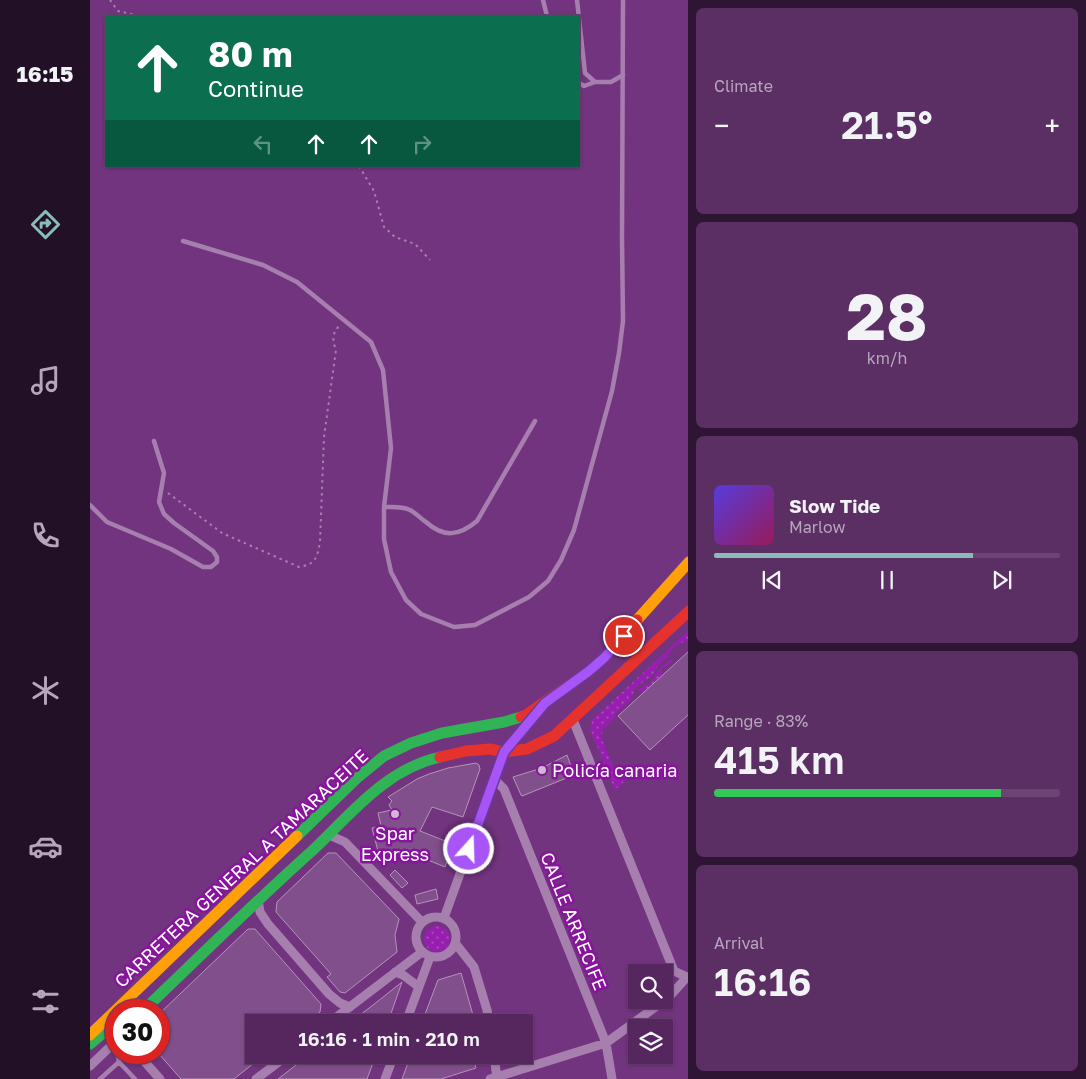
<!DOCTYPE html>
<meta charset="utf-8">
<style>
:root{--surface:#56275e;--page:#5c2f64;--text:#f1f3f6;--muted:#b6a5bc;--line:#6c4473;--accent:#8bbbb9}
body{margin:0;font-family:"Golos Text",sans-serif;background:var(--page);color:var(--text);height:100vh;display:flex;flex-direction:column;font-size:19px;white-space:nowrap}
*{box-sizing:border-box;margin:0}
p{font-size:16px;color:var(--muted)}
.icon{flex:none;width:28px;height:28px;fill:none;stroke:currentColor;stroke-width:2;stroke-linecap:round;stroke-linejoin:round}
.map{position:relative;flex:1;overflow:hidden}
.sheet{display:flex;flex-direction:column;gap:8px;padding:8px;background:#2f1534;width:398px}
.sheet>*{flex:none}
.hud{position:absolute;left:15px;top:15px;width:475px;height:152px;border-radius:0px;box-shadow:0 1px 4px #0004,0 0 0 1px var(--line);background:#0b6e4f;color:#fff;overflow:hidden}
.controls{position:absolute;left:538px;top:964px;display:grid;gap:10px}
.controls a{display:grid;place-items:center;width:45px;height:45px;border-radius:0px;background:var(--surface);box-shadow:0 1px 4px #0004,0 0 0 1px var(--line);font-size:25px}
.speed{position:absolute;left:15px;top:999px;display:flex;gap:10px;font-size:25px;font-weight:700;text-align:center}
.speed>*{display:grid;place-content:center;width:65px;height:65px;border-radius:50%;background:var(--surface);box-shadow:0 1px 4px #0004,0 0 0 1px var(--line);line-height:1}
.speed .limit{border:8px solid #d22;background:#fff;color:#111}
.pin{position:absolute;display:grid;place-items:center;width:42px;height:42px;color:#fff;margin:-21px;border:2px solid #fff;border-radius:50%;box-shadow:0 1px 5px #0007}
.me{position:absolute;width:55px;margin:-28px;rotate:20deg;stroke-linejoin:round;filter:drop-shadow(0 0 4px #0008)}
.turn{display:flex;align-items:center;gap:18px;height:105px;padding:0 20px;font-size:22px}
.turn .icon{width:65px;height:65px;stroke-width:2.5}
.turn b{display:block;font-size:35px;line-height:42px}
.lanes{display:flex;align-items:center;height:48px;padding:0 20px;background:#0003;justify-content:center;gap:25px;direction:ltr}
.lanes .off{opacity:.35}
.big{font-size:38px;font-weight:600;line-height:1.1}
.sheet .widget{flex:1;display:flex;flex-direction:column;justify-content:center;gap:8px;min-width:0;padding:0 18px;border-radius:8px;background:var(--page)}
.sheet .dial{align-items:center;gap:0}
.dial b{font-size:65px;line-height:1}
.song{display:flex;align-items:center;gap:15px}
.cover{width:60px;height:60px;border-radius:8px;background:linear-gradient(135deg,hsl(250 70% 55%),hsl(330 70% 35%))}
.played{height:5px;border-radius:2px;background:linear-gradient(90deg,var(--accent) 75%,var(--line) 75%)}
.keys{display:flex;justify-content:space-around;direction:ltr}
.heat{display:flex;justify-content:space-between;align-items:center;font-size:28px;direction:ltr}
.charge{height:8px;border-radius:4px;background:linear-gradient(90deg,#34c759 83%,var(--line) 0)}
.trip{position:absolute;left:155px;top:1014px;width:288px;height:50px;border-radius:0px;background:var(--surface);box-shadow:0 1px 4px #0004,0 0 0 1px var(--line);font-weight:600;line-height:50px;text-align:center}
main{display:flex;flex:1;min-height:0}
.tabs{display:flex;flex-direction:column;width:90px;justify-content:space-around;align-items:center;background:#221026;color:var(--muted)}
.tabs .icon{width:35px;height:35px}
.tabs .on{color:var(--accent)}
.tabs b{font-size:22px;color:var(--text)}
.map>svg:first-child{display:block}
.park{fill:url(#park-dots)}
.building{fill:#814f8b;stroke:#b693bc}
.lines{fill:none;stroke-linecap:round;stroke-linejoin:round}
.path{stroke:#a77faf;stroke-width:2;stroke-dasharray:2.5 4;stroke-linecap:butt}
.lane{stroke:#a77faf;stroke-width:4.5}
.street{stroke:#a77faf;stroke-width:9}
.fast{stroke:#30b455;stroke-width:11}
.slow{stroke:#ff9f0a;stroke-width:11}
.jam{stroke:#e5322d;stroke-width:11}
.route-casing{stroke:#6d37a1;stroke-width:12}
.route{stroke:#a855f7;stroke-width:9}
.poi-dot{fill:#ceb8d2;stroke:#88149d;stroke-width:2}
.labels{text-anchor:middle;dominant-baseline:central;stroke-width:5;stroke-linejoin:round;paint-order:stroke}
.poi-label{font-size:18px;fill:#fff;stroke:#88149d;text-anchor:start}
.street-label{font-size:18px;fill:#fff;stroke:#88149d}
</style>
<main>
<nav class="tabs">
<b>16:15</b>
<svg class="icon on" aria-label="directions" viewBox="0 0 24 24"><path d="M12 3l9 9-9 9-9-9zM9 14v-3h6M13 9l2 2-2 2"/></svg>
<svg class="icon" aria-label="music" viewBox="0 0 24 24"><path d="M9 18V5l10-2v13"/><circle cx="6" cy="18" r="3"/><circle cx="16" cy="16" r="3"/></svg>
<svg class="icon" aria-label="phone" viewBox="0 0 24 24"><path d="M5 4h4l2 5-3 2q2 4 5 5l2-3 5 2v4C11 20 4 13 5 4z"/></svg>
<svg class="icon" aria-label="climate" viewBox="0 0 24 24"><path d="M12 3v18M4 7l16 10M4 17L20 7"/></svg>
<svg class="icon" aria-label="car" viewBox="0 0 24 24"><path d="M5 17H2v-5l4-1 3-4h7l3 4 3 1v5h-3M9 17h6M6 11h13"/><circle cx="7" cy="17" r="2"/><circle cx="17" cy="17" r="2"/></svg>
<svg class="icon" aria-label="filters" viewBox="0 0 24 24"><path d="M4 7h16M4 17h16"/><circle cx="9" cy="7" r="2"/><circle cx="15" cy="17" r="2"/></svg>
</nav>
<div class="map">
<svg width="599" height="1079" viewBox="0 0 599 1079">
<defs>
<pattern id="park-dots" width="8" height="8" patternUnits="userSpaceOnUse" patternTransform="scale(1.25)"><rect width="8" height="8" fill="#971faf"/><path d="M2 2h.1M6 6h.1" fill="none" stroke="#ac4cbf" stroke-width="1.8" stroke-linecap="round"/></pattern>
</defs>
<rect width="100%" height="100%" fill="#72347e"/>
<!-- park -->
<path class="park" d="M598,631V640L585,646L576,658L568,665L562,676L545,688L541,700L525,714L526,716L512,731L513,741L527,776L531,780H536L525,790L500,729L502,720Z
M580,660L583,661L571,670L572,676L554,692L547,690L561,683L570,668Z
M334 939a13 13 0 1 1 26 0a13 13 0 1 1-26 0Z"/>
<!-- building -->
<path class="building" d="M599,651V714L560,750L528,716Z
M477,755L484,775L432,796L431,795L423,777L452,768Z
M386,763L389,765L390,769L373,817L342,807L330,831L363,844L355,867L333,858L325,850L319,857L311,849L289,855L282,828L291,826L288,813L302,810L299,805L302,801L298,797L327,779L339,774L358,768Z
M238,853H246L309,919L305,935L307,952L255,993L250,992L237,977L241,974L186,912L187,902Z
M305,870L318,883L312,888L300,875Z
M346,889L348,899L327,904L325,895Z
M158,929H165L231,1004L230,1012L217,1022H164V1055H174L144,1079H91L69,1054V1014Z
M371,973L385,1022H332L348,980Z
M312,982L298,1022H261L292,998Z
M219,1055H286L277,1079H188Z
M321,1055H382L386,1068L351,1079H312Z"/>
<g class="lines">
<!-- path -->
<path class="path" d="M20,0L28,11L50,16
M269,166L284,191L294,227L305,237L325,244L340,260
M78,493L132,533L209,567C226,564 227,558 230,542L234,437L246,350C242,340 242,333 250,325"/>
<!-- lane -->
<path class="lane" d="M453,0L457,16
M487,0L495,73L505,82H521L533,75
M489,83L494,86L505,82
M93,241L173,265L207,282L281,342L293,370L301,448L294,507V539L301,572L316,600L331,614L364,627L385,625L439,597L458,581L471,560L484,530L522,391L529,353L533,321L532,239L533,0
M0,505L17,522L81,549L113,567H121L127,562V557L123,551L84,523L74,514L69,502L74,473L64,441
M294,507C303,507 312,506 320,510C326,513 331,519 336,522C354,538 369,536 387,521L445,421
M27,1052L29,1062L45,1079
M10,1079L29,1062"/>
<!-- street -->
<path class="street" d="M483,720L584,971L599,978
M404,779L414,789L516,1043L522,1079
M239,835L255,842L332,922
M168,900L170,912L178,924L239,994L250,1003L260,1007
M326 937a20 20 0 1 1 40 0a20 20 0 1 1-40 0Z
M354,918L414,752L451,707
M366,944L384,967L397,1010L399,1022
M305,972L313,975L329,987
M240,1022L332,952
M316,1022L340,957
M46,1052L70,1079
M404,1055L407,1079
M0,1066L26,1041
M166,1079L198,1055
M295,1079L304,1055
M400,1079L516,1043L579,997L597,977"/>
<!-- fast -->
<path class="fast" d="M207,836L267,778L294,756L321,743L352,733L414,722L431,717
M54,1010C110,956 165,902 223,850C261,814 296,769 350,757
M0,1044L13,1033L26,1032"/>
<!-- slow -->
<path class="slow" d="M547,620L599,562
M0,1035L207,836"/>
<!-- jam -->
<path class="jam" d="M431,717L436,715L499,671L514,658L547,620
M350,757L376,751L400,749L414,752L437,749L464,736L599,611"/>
</g>
<g class="lines">
<defs>
<path id="route" d="M379,849L414,752L455,703L499,671L514,658L534,636"/>
</defs>
<!-- route casing -->
<use href="#route" class="route-casing"/>
<!-- route -->
<use href="#route" class="route"/>
</g>
<!-- markers -->
<g class="poi-dot">
<circle cx="452" cy="770" r="5"/>
<circle cx="305" cy="814" r="5"/>
</g>
<g class="labels">
<!-- poi labels -->
<g class="poi-label">
<text x="462" y="770">Policía canaria</text>
<text x="305" y="833" text-anchor="middle">Spar<tspan x="305" dy="21">Express</tspan></text>
</g>
<!-- street labels -->
<g class="street-label">
<text transform="translate(151 868) rotate(-43)">CARRETERA GENERAL A TAMARACEITE</text>
<text transform="translate(484 921) rotate(68)">CALLE ARRECIFE</text>
</g>
</g>
</svg>
<div class="controls">
<a><svg class="icon" aria-label="search" viewBox="0 0 24 24"><circle cx="10" cy="10" r="6"/><path d="M15 15l6 6"/></svg></a>
<a><svg class="icon" aria-label="layers" viewBox="0 0 24 24"><path d="M12 4l9 5-9 5-9-5zM3 14l9 5 9-5"/></svg></a>
</div>
<div class="speed"><div class="limit">30</div></div>
<div class="pin" style="left:534px;top:636px;background:#d93025"><svg class="icon" aria-label="arrive" viewBox="0 0 24 24"><path d="M6 21V4h12l-3 4 3 4H6"/></svg></div>
<svg class="me" style="left:379px;top:849px" viewBox="-20 -20 40 40"><circle r="17" fill="#a855f7" stroke="#fff" stroke-width="3"/><path d="M0-11L8 9 0 5-8 9z" fill="#fff"/></svg>
<div class="trip">16:16 · 1 min · 210 m</div>
<div class="hud">
<div class="turn"><svg class="icon" aria-label="ahead" viewBox="0 0 24 24"><path d="M12 20V5M6 11l6-6 6 6"/></svg><div><b>80 m</b>Continue</div></div>
<div class="lanes"><svg class="icon off" aria-label="left" viewBox="0 0 24 24"><path d="M17 20v-9H6M10 6l-5 5 5 5"/></svg><svg class="icon" aria-label="ahead" viewBox="0 0 24 24"><path d="M12 20V5M6 11l6-6 6 6"/></svg><svg class="icon" aria-label="ahead" viewBox="0 0 24 24"><path d="M12 20V5M6 11l6-6 6 6"/></svg><svg class="icon off" aria-label="right" viewBox="0 0 24 24"><path d="M7 20v-9h11M14 6l5 5-5 5"/></svg></div>
</div>
</div>
<section class="sheet">
<div class="widget"><p>Climate</p>
<div class="heat"><a>−</a><b class="big">21.5°</b><a>+</a></div>
</div>
<div class="widget dial"><b>28</b><p>km/h</p></div>
<div class="widget">
<div class="song"><i class="cover"></i><div><b>Slow Tide</b><p>Marlow</p></div></div>
<div class="played"></div>
<div class="keys"><svg class="icon" aria-label="previous" viewBox="0 0 24 24"><path d="M18 5L8 12l10 7zM5 5v14"/></svg><svg class="icon" aria-label="pause" viewBox="0 0 24 24"><path d="M8 5v14M16 5v14"/></svg><svg class="icon" aria-label="next" viewBox="0 0 24 24"><path d="M6 5l10 7-10 7zM19 5v14"/></svg></div>
</div>
<div class="widget"><p>Range · 83%</p><b class="big">415 km</b><div class="charge"></div></div>
<div class="widget"><p>Arrival</p><b class="big">16:16</b></div>
</section>
</main>
